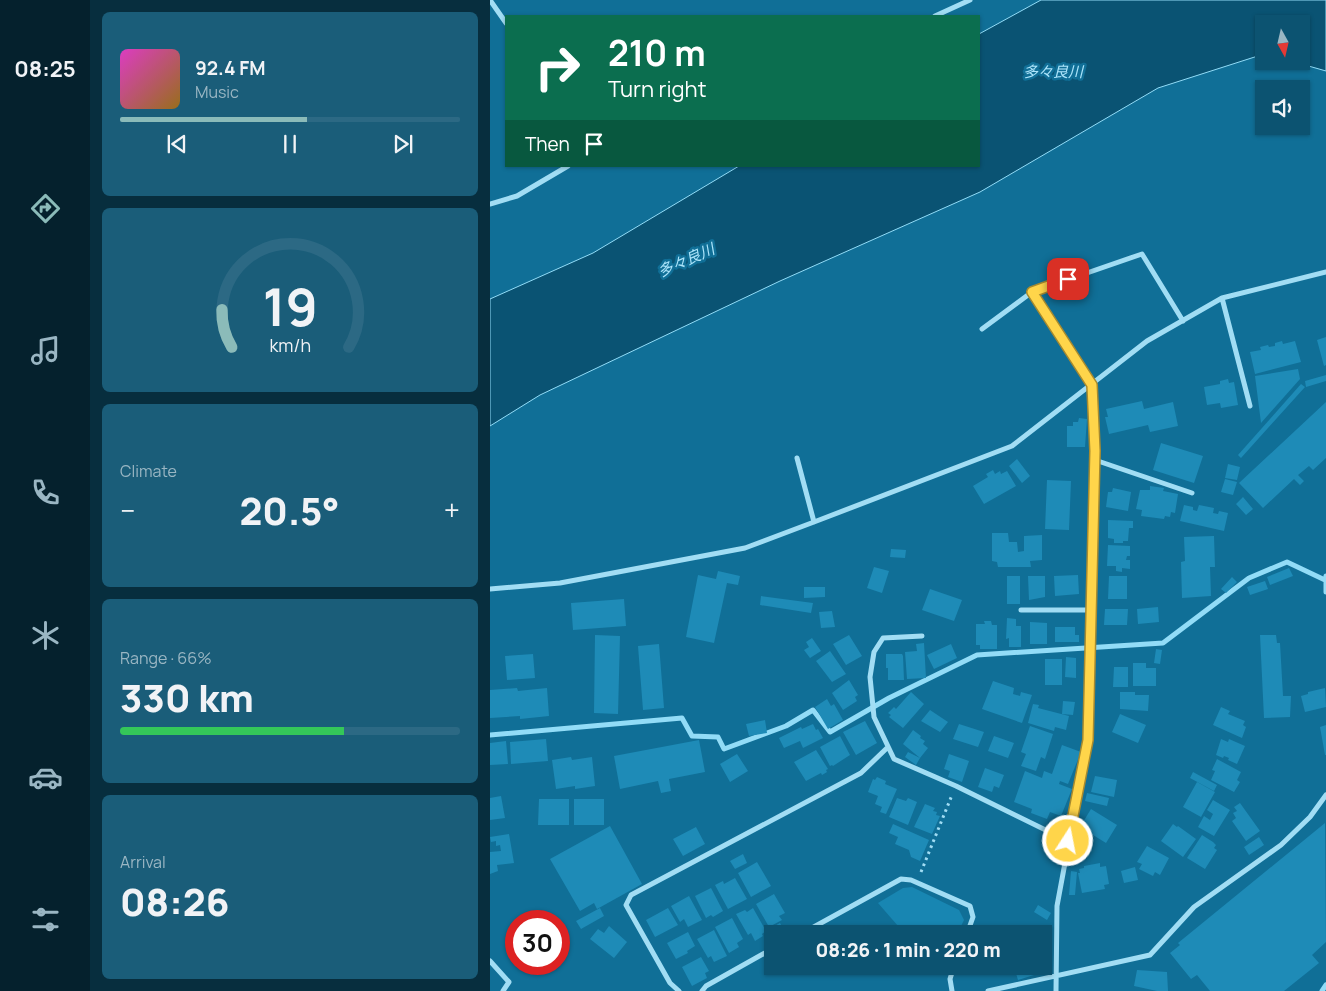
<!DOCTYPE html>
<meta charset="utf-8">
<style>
:root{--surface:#0c5371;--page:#1a5d79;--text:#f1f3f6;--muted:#9ab6c3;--line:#2c6984;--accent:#8bbbb9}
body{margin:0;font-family:Manrope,"Noto Sans JP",sans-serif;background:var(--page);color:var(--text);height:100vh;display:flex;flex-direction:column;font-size:19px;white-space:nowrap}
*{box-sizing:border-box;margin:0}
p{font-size:16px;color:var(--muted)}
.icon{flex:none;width:28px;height:28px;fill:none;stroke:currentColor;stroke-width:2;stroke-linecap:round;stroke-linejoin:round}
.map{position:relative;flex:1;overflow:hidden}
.sheet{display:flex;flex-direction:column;gap:12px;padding:12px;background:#072e3e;width:400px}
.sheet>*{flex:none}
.guide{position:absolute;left:15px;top:15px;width:475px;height:152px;border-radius:0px;box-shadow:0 1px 4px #0004;background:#0b6e4f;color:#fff;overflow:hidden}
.needle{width:32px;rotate:172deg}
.buttons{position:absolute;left:765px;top:15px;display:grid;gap:10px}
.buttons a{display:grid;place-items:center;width:55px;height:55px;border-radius:0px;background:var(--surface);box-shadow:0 1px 4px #0004;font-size:25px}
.speed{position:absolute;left:15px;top:910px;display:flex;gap:10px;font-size:25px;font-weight:700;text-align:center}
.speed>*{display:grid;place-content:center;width:65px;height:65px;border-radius:50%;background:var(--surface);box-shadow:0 1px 4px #0004;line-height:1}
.speed .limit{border:8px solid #d22;background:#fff;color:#111}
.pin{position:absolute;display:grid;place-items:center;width:42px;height:42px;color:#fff;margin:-21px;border-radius:10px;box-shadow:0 2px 8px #0006}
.me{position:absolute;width:55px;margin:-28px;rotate:11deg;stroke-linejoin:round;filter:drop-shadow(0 0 4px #0008)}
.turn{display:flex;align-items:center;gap:18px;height:105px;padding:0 20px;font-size:22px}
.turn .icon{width:65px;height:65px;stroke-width:2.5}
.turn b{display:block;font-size:35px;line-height:42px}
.then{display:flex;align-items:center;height:48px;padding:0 20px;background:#0003;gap:10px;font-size:19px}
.big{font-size:38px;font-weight:800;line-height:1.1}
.sheet .tile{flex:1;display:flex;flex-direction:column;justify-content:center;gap:8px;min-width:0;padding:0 18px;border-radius:8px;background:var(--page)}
.sheet .dial{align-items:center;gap:0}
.dial svg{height:130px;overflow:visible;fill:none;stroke:var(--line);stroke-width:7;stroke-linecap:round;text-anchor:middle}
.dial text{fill:var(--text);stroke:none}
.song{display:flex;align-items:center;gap:15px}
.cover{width:60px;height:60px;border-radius:8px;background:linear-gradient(135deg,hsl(310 70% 55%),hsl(40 70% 35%))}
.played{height:5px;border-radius:2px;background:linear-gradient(90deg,var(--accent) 55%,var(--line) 55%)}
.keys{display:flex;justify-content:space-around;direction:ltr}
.heat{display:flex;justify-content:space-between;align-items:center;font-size:28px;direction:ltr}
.charge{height:8px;border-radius:4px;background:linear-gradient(90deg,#34c759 66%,var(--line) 0)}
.trip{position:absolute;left:274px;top:925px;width:288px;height:50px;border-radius:0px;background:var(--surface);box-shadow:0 1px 4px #0004;font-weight:800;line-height:50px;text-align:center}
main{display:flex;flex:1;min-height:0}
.tabs{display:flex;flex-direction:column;width:90px;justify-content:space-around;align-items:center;background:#05212d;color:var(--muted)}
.tabs .icon{width:35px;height:35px}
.tabs .current{color:var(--accent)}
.tabs b{font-size:22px;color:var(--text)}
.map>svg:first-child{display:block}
.green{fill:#1886b2}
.water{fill:#0a5373;stroke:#92dcf7}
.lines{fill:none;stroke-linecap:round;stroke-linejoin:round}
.stream{stroke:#92dcf7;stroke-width:5}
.building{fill:#1e8bb7}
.path{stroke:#a1ddf4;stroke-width:3;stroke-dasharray:2.5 4;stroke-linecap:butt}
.minor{stroke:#a1ddf4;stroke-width:5}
.route-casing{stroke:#a68a30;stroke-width:12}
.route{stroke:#ffd54a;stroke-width:9}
.labels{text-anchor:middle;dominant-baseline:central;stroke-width:5;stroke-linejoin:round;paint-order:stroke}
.water-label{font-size:15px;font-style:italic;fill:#ade5fb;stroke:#106f97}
</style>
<main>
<nav class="tabs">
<b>08:25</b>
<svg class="icon current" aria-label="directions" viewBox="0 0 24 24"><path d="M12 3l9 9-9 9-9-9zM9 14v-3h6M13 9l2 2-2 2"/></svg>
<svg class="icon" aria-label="music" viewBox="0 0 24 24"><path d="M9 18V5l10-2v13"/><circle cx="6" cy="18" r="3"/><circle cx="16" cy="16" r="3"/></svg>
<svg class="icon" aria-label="phone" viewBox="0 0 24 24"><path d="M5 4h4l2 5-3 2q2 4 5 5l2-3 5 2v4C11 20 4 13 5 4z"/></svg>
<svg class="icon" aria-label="climate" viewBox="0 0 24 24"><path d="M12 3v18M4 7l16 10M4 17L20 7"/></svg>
<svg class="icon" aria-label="car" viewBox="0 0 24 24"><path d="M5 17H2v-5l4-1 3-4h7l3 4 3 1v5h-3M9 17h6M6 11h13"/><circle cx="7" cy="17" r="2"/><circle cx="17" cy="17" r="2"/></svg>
<svg class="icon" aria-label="filters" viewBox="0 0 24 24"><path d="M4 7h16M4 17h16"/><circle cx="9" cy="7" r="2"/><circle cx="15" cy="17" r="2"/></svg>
</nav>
<section class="sheet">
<div class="tile">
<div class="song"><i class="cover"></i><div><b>92.4 FM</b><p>Music</p></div></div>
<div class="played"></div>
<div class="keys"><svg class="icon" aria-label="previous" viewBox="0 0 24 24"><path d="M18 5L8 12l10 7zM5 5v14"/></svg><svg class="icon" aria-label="pause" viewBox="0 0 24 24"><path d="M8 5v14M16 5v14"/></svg><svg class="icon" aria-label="next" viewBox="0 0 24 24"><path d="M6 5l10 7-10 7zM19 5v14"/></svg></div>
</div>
<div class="tile dial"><svg viewBox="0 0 100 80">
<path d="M14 69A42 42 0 1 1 86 69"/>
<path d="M14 69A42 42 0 0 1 8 46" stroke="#8bbbb9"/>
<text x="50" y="56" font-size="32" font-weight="700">19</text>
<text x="50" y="72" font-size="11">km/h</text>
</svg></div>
<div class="tile"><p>Climate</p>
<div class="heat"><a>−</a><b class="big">20.5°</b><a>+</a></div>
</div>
<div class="tile"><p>Range · 66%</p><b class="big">330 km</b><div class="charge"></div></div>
<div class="tile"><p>Arrival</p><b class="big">08:26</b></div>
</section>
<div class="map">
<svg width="836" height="991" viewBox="0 0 836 991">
<rect width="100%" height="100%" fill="#106f97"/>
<!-- green -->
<path class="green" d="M422,887L469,910L474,920L467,934H415L388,903L413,888Z"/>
<!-- water -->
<path class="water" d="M551,0H836V71L808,63L789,66V61H811V24H774V54L668,88L490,192L290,281L50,395L0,426V299L103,253L249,166H489V34Z"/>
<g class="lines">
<!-- stream -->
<path class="stream" d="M836,576V592
M0,735L192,718L202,736L228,737L234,749L296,726L323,710L340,732L399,698L487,655L673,643L759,578L797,562L835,580
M832,991L836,985"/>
</g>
<!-- building -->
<path class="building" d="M836,337V365L834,366L827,340Z
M792,341L793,344L805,341L811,362L765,374L760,352L771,350L770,347L778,345L779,347L785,346V343Z
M808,369L810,379L771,423L765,376Z
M836,375V381L816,387L815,381Z
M738,379L739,383L744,382L748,405L731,408L730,403L717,405L714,387L730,384V381Z
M811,384L815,387L751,458L748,455Z
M652,401L654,409L683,402L688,426L660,432L658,425L619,434L615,417H618L616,409Z
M836,402V458L823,470L819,466L808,475L814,481L810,485L804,479L773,508L749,483Z
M589,418L597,419L595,447H577V426H583V422H588Z
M671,443L713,456L704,483L663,470Z
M527,459L540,476L532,483L519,466Z
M738,464L750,467L747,480L735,478Z
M503,470L505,474L510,471L511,474L517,471L526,486L494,504L483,486L498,477L496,474Z
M735,479L747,482L743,495L731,492Z
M557,480L581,481L579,530L555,529Z
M660,486L674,488L673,491L688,494L685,513L681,512L680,517L675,516L674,519L651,516L652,510L646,509L650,490H660Z
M623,488L641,492L638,511L616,507L618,492H622Z
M753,497L763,509L756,515L746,504Z
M694,505L703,507V510L707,511L709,505L724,508L723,513L728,514L729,511L738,513L734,531L690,521Z
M618,520L643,521V528H639L638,541H633V543H624V539L618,538Z
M502,533H518L519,542H527L528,552L534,551V536L552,535V560L540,561L541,567H508L507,562L502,561Z
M724,536L725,567H720L721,596L692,598L691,562L695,561L694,537Z
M618,545L640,546V556H637L636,560H640V569L632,568V572L626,571V566H617Z
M401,549L416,550L415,558L400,557Z
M384,567L399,571L392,593L377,588Z
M799,568L803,576L780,585L777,577Z
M228,571L250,576L248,585L237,583L224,643L196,637L208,575L226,579Z
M588,575L589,594L565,596L564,576Z
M517,576H530V604H517Z
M538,576H555V597L539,600Z
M619,576H637V599H618Z
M742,577L747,582L736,593L731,589Z
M775,581L778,589L760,595L757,587Z
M314,587H335V597L314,598Z
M440,589L472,600L464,621L432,610Z
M271,596L323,603L321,613L270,605Z
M134,599L136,626L83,630L81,603Z
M668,607L669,622L648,624L647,609Z
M615,609H638L637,625H614Z
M342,611L345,627L331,628L329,612Z
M517,618L526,619V626H531V647H519V638L516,639Z
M494,621H501L502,625H507V649H490V645H486V624H495Z
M540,622L557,623V644H540Z
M565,627H585V635H589V642H565Z
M105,635L130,636L128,714L104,713Z
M359,635L372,656L356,665L343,644Z
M770,635H786L787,643H790L793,696H801L800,717L774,718Z
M322,638L331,651L320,658L314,650L319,647L316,642Z
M434,643L436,678L417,679L415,652L427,651L426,644Z
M169,644L174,708L153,710L148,646Z
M461,644L467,658L444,669L437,655Z
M666,649L672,650L670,664L664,663Z
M340,651L356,674L342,682L326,661Z
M43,654L45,678L17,680L15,656Z
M396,654H412L413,656L414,680H398V668H396Z
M576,657L586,658V678L575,677Z
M555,659H572V685H555Z
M643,663H656V668H666V686H643Z
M624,667H638V687H623Z
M359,680L368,695L365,697L367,701L353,710L342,693Z
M503,681L524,688L523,694L530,696L531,692L542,695L532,723L492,709Z
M27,688L28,691L57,688L59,716L30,719V716L0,718V690Z
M835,688L836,707L815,712L811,696L818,694V692Z
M421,692L434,704L413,728L399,717L401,715L398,713L404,707L406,709Z
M630,692H645V695H659L658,711L630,709Z
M337,699L341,706L344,704L353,720L338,729L325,707Z
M573,701L585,702L583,715L572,714Z
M543,704L549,705L548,708L579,716L576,730L565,727L564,731L538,723Z
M731,707L740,711L738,714L755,721L753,725L756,727L752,738L723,725Z
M440,710L458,722L450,732L431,721Z
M630,714L656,725L648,743L622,732Z
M275,720L277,733L259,736L256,724Z
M375,721L387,743L366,755L353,732Z
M323,724L326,730L328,729L333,738L313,748L310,741L294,748L289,738L311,727L312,729Z
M469,724L494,732L488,747L463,739Z
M836,725V755H835L830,727Z
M540,726L563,734L555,759L551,757L546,771L531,766L536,754L531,752Z
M423,730L431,736L430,738L435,741L433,744L438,748L430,758L413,744Z
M350,736L360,755L343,766L342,765L340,766L330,747Z
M504,736L524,743L518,758L498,751Z
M56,739L58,761L21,764L20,742Z
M731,739L738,742L739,739L755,746L747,764L738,760L739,758L734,756L733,758L726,755Z
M209,740L215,772L179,779L181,791L171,793L168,781L130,789L124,756Z
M16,741L18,764L0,765V743Z
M572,745L591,752L578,784L570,781L569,784L582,789L571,816L560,812L557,819L541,813L542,809L524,802L535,771L552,778L554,771L562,774Z
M326,750L338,769L336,770L337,772L332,775L331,773L316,781L304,762Z
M418,752L430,758L426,765L415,757Z
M247,754L258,771L240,782L230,764Z
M459,754L479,761L472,782L458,777L460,771L454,769Z
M81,757L82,760L102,757L105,786L85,789V786L66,789L62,760Z
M727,759L751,772L747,780L750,782L744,792L721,780L725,771L722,770Z
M495,768L514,775L509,788L504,786L502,792L488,787Z
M703,772L727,785L724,791L700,778Z
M605,776L627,780L624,797L601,792Z
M387,777L396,781L395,784L407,789L396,814L390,812L392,807L385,804L388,796L378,792L383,779L385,780Z
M707,782L725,792L711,817L693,807Z
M597,793L619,798L617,806L595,801Z
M11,796L15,818L0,820V798Z
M407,798L416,801L418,798L427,802L418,825L399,817Z
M49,799H79V825H48Z
M84,799H114V825H84Z
M723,800L740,810L724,836L708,827L714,816L720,820L723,814L717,810Z
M750,803L770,831L756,841L742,821L746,818L743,813L747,811L744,807Z
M435,804L445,808L443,811L447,812L446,815L450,816L442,834L424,827Z
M601,809L627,825L616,843L590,827Z
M835,823L836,942L822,955L829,963L794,991H720L707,975L701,979L680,953L690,945L688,943Z
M403,824L439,840L430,861L421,857L419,850L405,844L408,837L399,833Z
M683,824L687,827L688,826L706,839L693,857L671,841Z
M120,826L152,884L107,909L104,903L90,911L60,859Z
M206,827L215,844L193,856L183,839Z
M19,834L24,863L7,865L8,871L0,874V852L11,851L10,845L6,846V841L1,842L0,837Z
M712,835L723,842L726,845L724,848L727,850L715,869L697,858Z
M769,837L774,845L759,855L754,847Z
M657,846L679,858L670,875L665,872L663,876L649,869L652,864L647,862Z
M253,854L257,863L245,869L240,861Z
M267,862L281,886L261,897L248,873Z
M610,863V867L616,866L619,884L614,885L615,889L592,893L588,873H590L589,869L594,868V866Z
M645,867L648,880L634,883L631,871Z
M581,871L587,872L585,895H579Z
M245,878L257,899L238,909L225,885L233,881L234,884Z
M221,888L233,911L223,917L221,915L216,918L205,896Z
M284,894L295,913L289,916L292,920L279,927L266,904Z
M199,896L212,920L198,927L194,919L190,922L181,906Z
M548,905L561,913L557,920L544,912Z
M110,908L114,916L91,929L86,921Z
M178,908L188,925L165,937L156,920Z
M263,908L276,931L272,934L273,936L265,941L261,933L258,935L246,914L255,910L257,912Z
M242,918L253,939L247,943L249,947L239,953L225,927Z
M290,923L295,932L282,934V940L277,930Z
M119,926L137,942L124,958L100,939L108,929L114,933Z
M560,927V944L555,943V948L552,947V934H540V928Z
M224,930L237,956L224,962L221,956L218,958L207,939Z
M198,932L205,946L197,951L198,953L186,959L177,943Z
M211,957L219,971L215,973L217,978L202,986L192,967Z
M527,966H553L554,970L544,973V975L528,980L524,967Z
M647,970L677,972L678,991H667L644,986Z"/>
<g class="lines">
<!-- path -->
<path class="path" d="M431,872L462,795"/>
<!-- minor -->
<path class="minor" d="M0,0L16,23
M445,16L480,0
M0,204L27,196L78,166
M542,292L602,385L605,451L598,739L567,906L566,991
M732,298L760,406
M492,329L542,292L652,254L693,321
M307,458L324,522
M605,460L702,493
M0,589L70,583L255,548L324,522L522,446L657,341L732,298L836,272
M531,610H601
M432,636L393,638L384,652L380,677L384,717L404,759L466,786L578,841
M311,934L411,879L421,880L480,906L483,917L477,934
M0,961L19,982L13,991
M189,991L180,983L136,905L141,895L371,773L398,747
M212,991L216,986L282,949
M462,991L460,979L464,966
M498,991L660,955L704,907L791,845L820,817L836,795"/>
</g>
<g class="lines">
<defs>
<path id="route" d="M578,841L598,740L605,451L602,385L542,292L578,279"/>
</defs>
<!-- route casing -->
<use href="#route" class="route-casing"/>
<!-- route -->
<use href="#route" class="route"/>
</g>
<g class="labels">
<!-- water labels -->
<g class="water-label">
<text x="563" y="71">多々良川</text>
<text transform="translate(196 260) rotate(-24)">多々良川</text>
</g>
</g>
</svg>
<div class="buttons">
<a><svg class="needle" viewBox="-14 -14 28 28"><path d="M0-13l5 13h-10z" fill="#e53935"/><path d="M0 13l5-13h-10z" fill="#9ab6c3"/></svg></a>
<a><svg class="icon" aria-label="sound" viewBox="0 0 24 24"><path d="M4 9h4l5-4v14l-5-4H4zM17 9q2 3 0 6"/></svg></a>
</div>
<div class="speed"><div class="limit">30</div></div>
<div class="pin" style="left:578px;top:279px;background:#d93025"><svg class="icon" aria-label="arrive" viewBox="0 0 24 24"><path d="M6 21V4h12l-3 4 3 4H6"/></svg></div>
<svg class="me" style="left:578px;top:841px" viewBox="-20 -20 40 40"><circle r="17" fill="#ffd54a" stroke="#fff" stroke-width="3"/><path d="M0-11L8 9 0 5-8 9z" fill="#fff"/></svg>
<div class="trip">08:26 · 1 min · 220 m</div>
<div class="guide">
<div class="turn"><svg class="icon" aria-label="right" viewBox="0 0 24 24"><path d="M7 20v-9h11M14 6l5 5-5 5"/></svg><div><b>210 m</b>Turn right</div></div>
<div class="then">Then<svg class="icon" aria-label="arrive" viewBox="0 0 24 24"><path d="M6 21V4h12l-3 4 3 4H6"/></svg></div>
</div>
</div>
</main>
